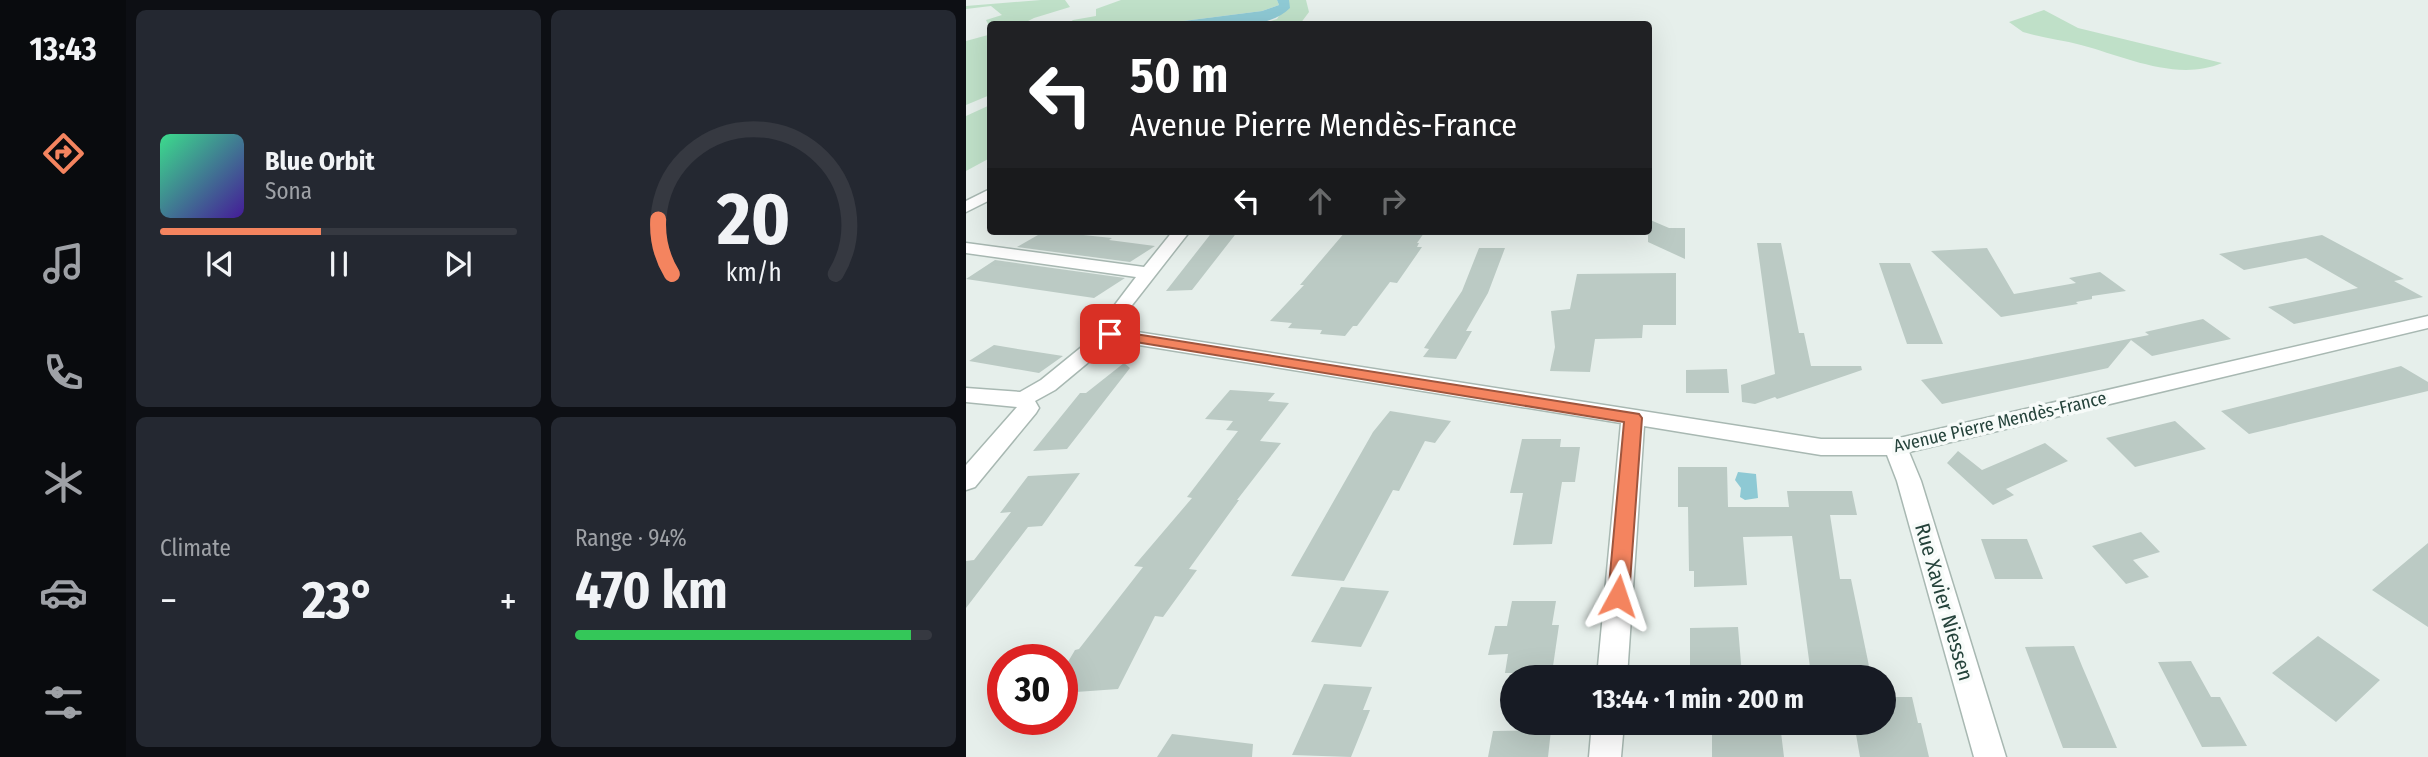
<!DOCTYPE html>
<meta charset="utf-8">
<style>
:root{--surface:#171b24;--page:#242831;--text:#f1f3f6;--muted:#9ea1a6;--line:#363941;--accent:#f4845f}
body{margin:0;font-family:"Fira Sans Condensed",sans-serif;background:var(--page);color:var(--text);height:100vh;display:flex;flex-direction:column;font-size:26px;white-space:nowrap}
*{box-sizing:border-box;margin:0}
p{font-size:23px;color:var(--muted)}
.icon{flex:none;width:38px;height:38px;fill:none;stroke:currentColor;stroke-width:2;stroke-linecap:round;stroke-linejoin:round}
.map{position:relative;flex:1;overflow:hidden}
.side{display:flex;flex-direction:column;gap:10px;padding:10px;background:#0d0f14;width:840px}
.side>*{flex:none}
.banner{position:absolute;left:21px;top:21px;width:665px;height:214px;border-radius:7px;box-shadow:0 7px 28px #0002;background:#202124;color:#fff;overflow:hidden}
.speed{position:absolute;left:21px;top:644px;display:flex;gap:14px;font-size:35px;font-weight:700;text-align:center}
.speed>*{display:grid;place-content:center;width:91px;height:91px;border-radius:50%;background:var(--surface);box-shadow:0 7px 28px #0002;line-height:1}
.speed .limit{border:10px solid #d22;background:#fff;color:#111}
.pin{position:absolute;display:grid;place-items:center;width:60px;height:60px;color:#fff;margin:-30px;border-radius:14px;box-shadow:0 4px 10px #0006}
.me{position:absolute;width:77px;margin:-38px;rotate:5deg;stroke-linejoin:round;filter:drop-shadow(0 0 5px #0008)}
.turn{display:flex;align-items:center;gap:24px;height:147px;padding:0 28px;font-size:32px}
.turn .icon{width:91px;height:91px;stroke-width:2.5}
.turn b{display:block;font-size:49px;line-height:60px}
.lanes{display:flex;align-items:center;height:66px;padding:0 28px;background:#0003;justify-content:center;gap:35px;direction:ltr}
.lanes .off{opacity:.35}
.big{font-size:52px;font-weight:700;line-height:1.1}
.side .tile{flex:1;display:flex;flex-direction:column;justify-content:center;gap:10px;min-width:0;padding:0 24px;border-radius:10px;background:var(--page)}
.side .dial{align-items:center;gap:0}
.dial svg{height:182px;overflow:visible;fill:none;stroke:var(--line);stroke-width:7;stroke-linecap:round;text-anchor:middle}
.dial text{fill:var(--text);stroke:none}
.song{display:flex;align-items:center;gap:21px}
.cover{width:84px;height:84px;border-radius:10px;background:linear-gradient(135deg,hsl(150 70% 55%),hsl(260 70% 35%))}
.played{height:7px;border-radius:4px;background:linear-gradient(90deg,var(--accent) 45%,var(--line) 45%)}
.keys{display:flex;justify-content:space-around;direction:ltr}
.heat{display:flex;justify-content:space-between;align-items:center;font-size:38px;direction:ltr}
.charge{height:10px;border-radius:5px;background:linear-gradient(90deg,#34c759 94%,var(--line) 0)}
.side .tiles{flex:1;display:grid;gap:10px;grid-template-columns:repeat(2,1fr)}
.trip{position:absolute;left:534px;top:665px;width:396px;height:70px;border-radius:35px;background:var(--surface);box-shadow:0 7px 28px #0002;font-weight:700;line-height:70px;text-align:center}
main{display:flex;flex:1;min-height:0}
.dock{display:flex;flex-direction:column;width:126px;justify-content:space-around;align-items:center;background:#090b0e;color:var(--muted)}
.dock .icon{width:49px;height:49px}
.dock .on{color:var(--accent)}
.dock b{font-size:32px;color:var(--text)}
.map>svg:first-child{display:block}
.green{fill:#bfe0c8}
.water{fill:#8ec9d4}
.building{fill:#bbcac4}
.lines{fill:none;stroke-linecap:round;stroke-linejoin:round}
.minor-casing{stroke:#a8b8b2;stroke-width:3}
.minor{fill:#fff;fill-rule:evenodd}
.route{fill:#f4845f;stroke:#9f563e;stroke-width:2}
.labels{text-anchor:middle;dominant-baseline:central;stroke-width:7;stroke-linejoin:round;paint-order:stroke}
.street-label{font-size:18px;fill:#24423a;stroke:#f7fbf9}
.near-street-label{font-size:21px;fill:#24423a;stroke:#f7fbf9}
</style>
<main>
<nav class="dock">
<b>13:43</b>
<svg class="icon on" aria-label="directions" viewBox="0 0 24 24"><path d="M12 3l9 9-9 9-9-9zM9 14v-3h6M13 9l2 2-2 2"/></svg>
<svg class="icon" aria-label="music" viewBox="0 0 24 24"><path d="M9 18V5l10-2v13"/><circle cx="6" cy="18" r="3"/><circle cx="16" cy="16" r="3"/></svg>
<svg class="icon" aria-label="phone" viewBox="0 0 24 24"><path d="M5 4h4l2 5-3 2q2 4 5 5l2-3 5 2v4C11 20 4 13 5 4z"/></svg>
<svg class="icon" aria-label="climate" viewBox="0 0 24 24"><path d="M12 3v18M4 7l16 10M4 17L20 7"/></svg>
<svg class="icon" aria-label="car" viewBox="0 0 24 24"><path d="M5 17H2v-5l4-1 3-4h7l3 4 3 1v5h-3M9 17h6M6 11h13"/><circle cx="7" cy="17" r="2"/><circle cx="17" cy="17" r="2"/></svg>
<svg class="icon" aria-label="filters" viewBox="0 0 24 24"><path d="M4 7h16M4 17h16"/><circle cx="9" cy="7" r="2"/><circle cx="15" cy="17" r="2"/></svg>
</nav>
<section class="side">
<div class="tiles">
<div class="tile">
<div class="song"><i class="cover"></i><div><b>Blue Orbit</b><p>Sona</p></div></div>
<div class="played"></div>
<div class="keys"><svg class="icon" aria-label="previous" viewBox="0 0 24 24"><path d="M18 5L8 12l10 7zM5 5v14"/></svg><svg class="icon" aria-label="pause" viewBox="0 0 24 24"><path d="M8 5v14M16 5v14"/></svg><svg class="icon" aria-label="next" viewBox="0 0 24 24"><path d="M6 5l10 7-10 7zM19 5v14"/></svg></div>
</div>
<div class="tile dial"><svg viewBox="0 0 100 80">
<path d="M14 69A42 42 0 1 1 86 69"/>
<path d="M14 69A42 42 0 0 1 8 45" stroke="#f4845f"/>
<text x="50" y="56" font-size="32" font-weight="700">20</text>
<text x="50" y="72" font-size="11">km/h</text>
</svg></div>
<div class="tile"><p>Climate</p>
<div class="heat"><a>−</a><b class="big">23°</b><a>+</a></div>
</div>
<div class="tile"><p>Range · 94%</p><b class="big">470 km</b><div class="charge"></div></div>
</div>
</section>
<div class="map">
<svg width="1462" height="757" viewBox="0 0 1462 757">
<rect width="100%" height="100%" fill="#e6efeb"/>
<!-- green -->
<path class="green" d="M75,0H99L104,7L68,18L56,24H24V95L0,105V41L22,35L24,28L20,20L36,15L25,6L0,9V6Z
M155,0H311L313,5L296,11L194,24H101L107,20L130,16V9Z
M323,0H340L343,12L334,24H295L311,19Z
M1078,10L1112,28L1256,63C1211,82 1160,57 1115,45C1096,40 1076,38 1057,32L1043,22Z
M24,105V158L0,171V116Z"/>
<!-- water -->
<path class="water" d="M311,0H323L324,8C297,35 231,25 194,24L296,11L313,5Z
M772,472L790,474L792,498L779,500L774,497L775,488L769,480Z"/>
<!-- building -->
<path class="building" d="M682,219L703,228H719V259L682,242Z
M79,231L146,238L143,240L189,246L164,262L51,247Z
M247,231H272L226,290L200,291Z
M380,231L458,233L451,243H453L451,247H456L431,283L424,282L391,326H387L379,336L354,334L356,330L322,328L326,323L304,321L338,285H334Z
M1356,235L1438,279L1428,281L1457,297L1328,324L1302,307L1392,288L1340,258L1278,270L1253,254Z
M791,243H815L833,333H838L845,366H895L896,370L811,399L809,397L789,404L776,402L775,385L809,374Z
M513,248H539L522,293L500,331H506L490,359L457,357L463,349L458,348L496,291Z
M1021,248L1048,294L1110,283L1103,278L1134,272L1160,291L1126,296V299L1110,302L1112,304L1035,317L965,251Z
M29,260L159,278L128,298L0,279Z
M913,263H944L977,344H941Z
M710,273V325H677L676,338L629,339L624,372L584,371L589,347L585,311L604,309L611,274Z
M1237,319L1265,339L1186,356L1165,340L1142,368L976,404L955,380L1183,335L1179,332Z
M28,345L46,348L97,356L73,373L3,361Z
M158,363L164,368L101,449L67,451L114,393H120Z
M1435,366L1462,382V391L1283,434L1255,411Z
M761,369L763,393H720V370Z
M264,390L309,393L302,401L323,403L294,441L315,443L271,500H273L223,569L231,570L197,617L189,616L152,689L96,693V672L109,650L113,649L177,567L168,566L226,498L221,497L272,431L260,430L267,421L239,419Z
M424,411L485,421L469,443L459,441L433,491L427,490L378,581L325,576L407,432Z
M1209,421L1240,449L1169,467L1140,438Z
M556,439H595L594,447H614L609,482H596L586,544L547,545L557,493H544Z
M1079,443L1102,461L1040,489L1048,495L1027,505L981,463L992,451L1016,470Z
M712,467H761L762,507H823L821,491H886L891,515H864L874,579H885L903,666L844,667L826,536L777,537L781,585L728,587V571H723L722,507H712Z
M114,473L76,526L62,527L0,608V561L8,560L45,512L34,513L62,476Z
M1175,532L1194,552L1167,560L1183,577L1160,584L1126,546Z
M1015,539H1061L1077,579H1029Z
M1462,543V627L1406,590Z
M375,587L423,591L395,647L345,642Z
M546,601H590L586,625H593L586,673H539L542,654L522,655L529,626H541Z
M772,627L776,675L724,677V628Z
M1352,636L1414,680L1370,722L1306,673Z
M1108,646L1116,666L1151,748H1097L1059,647Z
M1225,661L1245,697H1254L1281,746L1236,747L1192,662Z
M358,684L406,687L397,710H404L385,757L326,755Z
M917,697H946L952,723H955L963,757H894L888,723H917Z
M814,724L818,757H746V725Z
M585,730L582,757H522L527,731Z
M206,734L287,744L286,757H191Z"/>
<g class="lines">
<defs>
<path id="minor" d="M24,189V200L0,212V201Z
M207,231H224L156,318L152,329L855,439H929L1462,316V328L943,452L955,481L1040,757H1008L931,481L921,455H855L678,426L661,677H631L655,423L148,341L89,390L69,401L73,408L70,413L9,487L0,490V465L51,407L0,402V388L54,392L75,380L134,332L132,327L170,277L0,253V243L178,267Z
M626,723H658L655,757H623Z"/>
</defs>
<!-- minor casing -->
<use href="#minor" class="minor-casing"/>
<!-- minor -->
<use href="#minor" class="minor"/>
</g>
<!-- route -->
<path class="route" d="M144,330L673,414L676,418L663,596L660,602L652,605L645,602L642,596L658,422L139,337L136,334Z"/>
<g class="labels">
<!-- street labels -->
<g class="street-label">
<text transform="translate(1034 422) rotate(-13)">Avenue Pierre Mendès-France</text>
</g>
<!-- near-street labels -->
<g class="near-street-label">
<text transform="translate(978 602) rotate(74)">Rue Xavier Niessen</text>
</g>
</g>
</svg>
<div class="speed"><div class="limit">30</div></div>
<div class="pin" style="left:144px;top:334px;background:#d93025"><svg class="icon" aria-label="arrive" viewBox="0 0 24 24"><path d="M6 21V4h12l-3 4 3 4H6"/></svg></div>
<svg class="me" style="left:652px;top:596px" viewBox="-20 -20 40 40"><path d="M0-17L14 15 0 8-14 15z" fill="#f4845f" stroke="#fff" stroke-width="4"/></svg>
<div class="trip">13:44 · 1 min · 200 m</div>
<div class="banner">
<div class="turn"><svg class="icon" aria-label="left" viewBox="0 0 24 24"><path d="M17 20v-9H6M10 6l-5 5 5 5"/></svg><div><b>50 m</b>Avenue Pierre Mendès-France</div></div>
<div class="lanes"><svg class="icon" aria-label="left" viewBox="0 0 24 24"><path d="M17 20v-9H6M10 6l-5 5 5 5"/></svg><svg class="icon off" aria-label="ahead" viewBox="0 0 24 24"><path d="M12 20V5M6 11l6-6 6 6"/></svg><svg class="icon off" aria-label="right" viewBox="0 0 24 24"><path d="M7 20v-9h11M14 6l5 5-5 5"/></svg></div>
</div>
</div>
</main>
